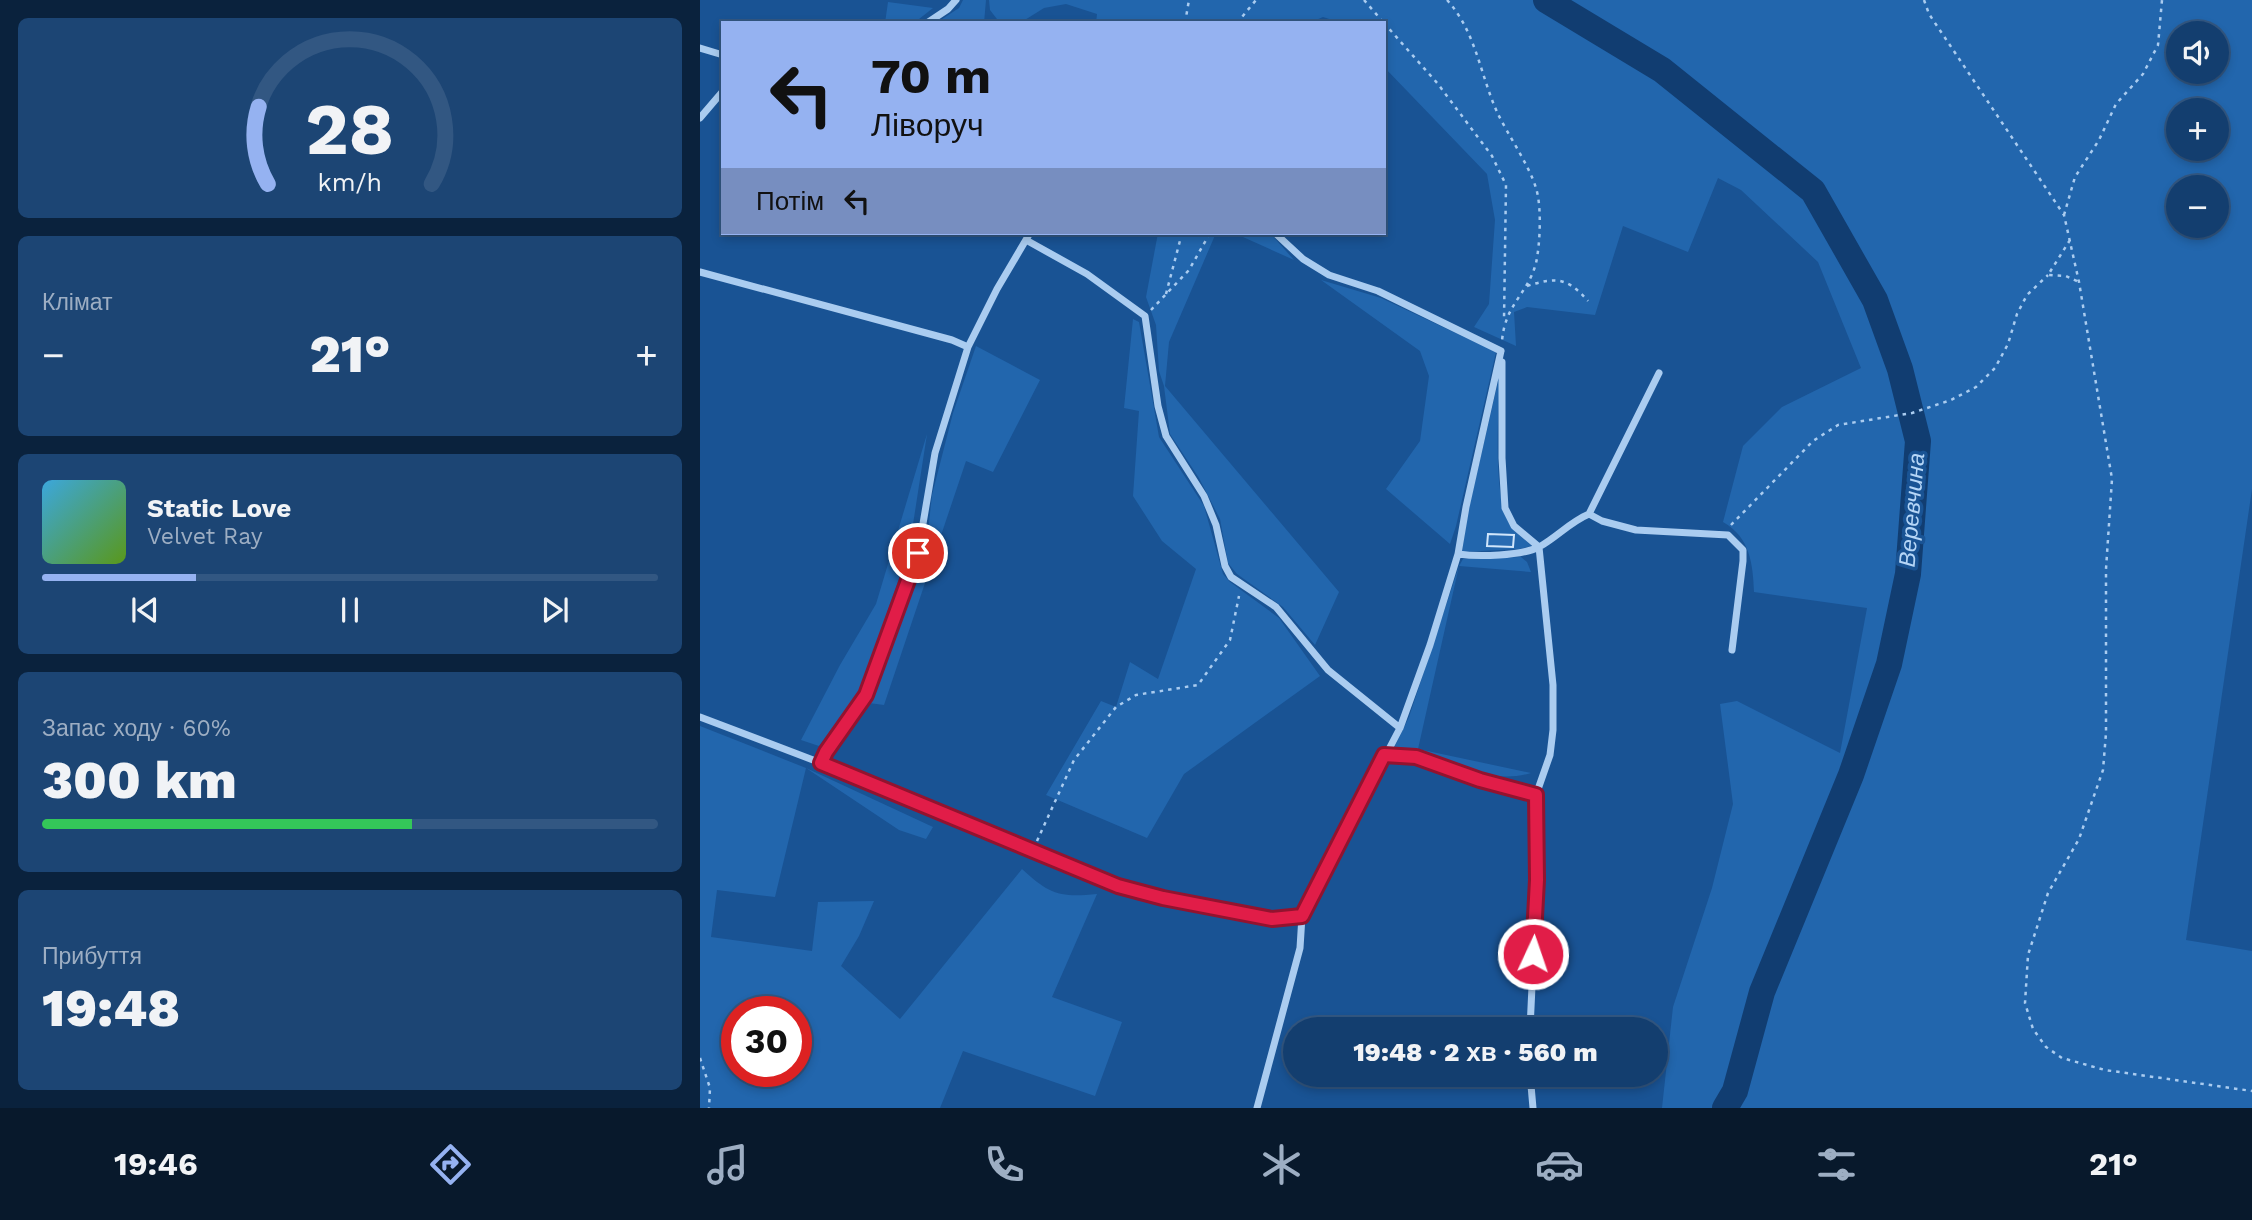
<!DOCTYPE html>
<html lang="uk">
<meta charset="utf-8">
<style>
:root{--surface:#133e6f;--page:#1c4574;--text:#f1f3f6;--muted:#9daec3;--line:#325782;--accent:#95b2f1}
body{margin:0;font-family:"Work Sans",sans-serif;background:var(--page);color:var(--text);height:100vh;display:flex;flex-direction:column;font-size:26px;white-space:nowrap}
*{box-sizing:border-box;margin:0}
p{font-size:23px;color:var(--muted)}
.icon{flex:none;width:38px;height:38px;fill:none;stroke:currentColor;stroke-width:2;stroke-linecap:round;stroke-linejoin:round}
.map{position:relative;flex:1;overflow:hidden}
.sheet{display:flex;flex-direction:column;gap:18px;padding:18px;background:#0a223d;width:700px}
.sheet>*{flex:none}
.top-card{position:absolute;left:21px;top:21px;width:665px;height:214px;border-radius:0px;box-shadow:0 4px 10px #0003,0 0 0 2px var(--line);background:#95b2f1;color:#111;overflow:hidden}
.controls{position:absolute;left:1466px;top:21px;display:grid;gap:14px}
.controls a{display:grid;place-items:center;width:63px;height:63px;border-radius:50%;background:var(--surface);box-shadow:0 4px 10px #0003,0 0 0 2px var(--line);font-size:35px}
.speed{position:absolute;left:21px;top:996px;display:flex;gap:14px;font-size:35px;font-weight:700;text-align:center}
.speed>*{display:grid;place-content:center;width:91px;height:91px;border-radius:50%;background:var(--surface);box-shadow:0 4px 10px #0003,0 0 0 2px var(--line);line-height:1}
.speed .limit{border:10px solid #d22;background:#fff;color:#111}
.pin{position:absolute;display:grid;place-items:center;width:60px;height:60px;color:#fff;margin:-30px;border:4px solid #fff;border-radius:50%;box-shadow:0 2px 7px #0007}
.me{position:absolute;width:77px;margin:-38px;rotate:3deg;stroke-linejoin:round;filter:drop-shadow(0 0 5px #0008)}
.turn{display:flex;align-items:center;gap:24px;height:147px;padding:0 35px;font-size:32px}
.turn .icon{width:91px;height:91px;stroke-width:2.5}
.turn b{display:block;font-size:49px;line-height:60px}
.then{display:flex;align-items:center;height:66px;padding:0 35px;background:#0003;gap:14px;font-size:26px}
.big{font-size:52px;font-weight:800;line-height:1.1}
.sheet .card{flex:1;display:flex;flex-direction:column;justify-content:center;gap:10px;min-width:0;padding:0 24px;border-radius:10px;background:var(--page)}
.sheet .dial{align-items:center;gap:0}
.dial svg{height:182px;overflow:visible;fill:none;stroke:var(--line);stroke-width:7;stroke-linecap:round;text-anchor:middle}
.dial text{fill:var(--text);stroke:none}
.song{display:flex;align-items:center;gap:21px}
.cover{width:84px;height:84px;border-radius:10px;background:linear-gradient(135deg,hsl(200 70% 55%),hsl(90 70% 35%))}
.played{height:7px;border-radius:4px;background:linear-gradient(90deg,var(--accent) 25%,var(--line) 25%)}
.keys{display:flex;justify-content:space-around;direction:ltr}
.heat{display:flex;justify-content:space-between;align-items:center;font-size:38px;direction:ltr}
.charge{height:10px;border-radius:5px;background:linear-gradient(90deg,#34c759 60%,var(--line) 0)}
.trip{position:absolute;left:583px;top:1017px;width:385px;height:70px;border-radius:35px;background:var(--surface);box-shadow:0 4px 10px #0003,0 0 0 2px var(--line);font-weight:800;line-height:70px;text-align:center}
.tabs{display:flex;height:112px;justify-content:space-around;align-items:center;background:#08192c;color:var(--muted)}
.tabs .icon{width:49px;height:49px}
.tabs .on{color:var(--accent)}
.tabs b{font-size:32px;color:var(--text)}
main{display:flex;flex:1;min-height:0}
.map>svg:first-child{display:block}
.green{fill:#2266ad;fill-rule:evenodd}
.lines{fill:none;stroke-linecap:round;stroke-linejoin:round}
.river{stroke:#113d71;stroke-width:26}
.building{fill:#286bb2;stroke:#d1e6fb;stroke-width:2}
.path{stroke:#aaccf0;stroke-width:2.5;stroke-dasharray:3.5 5;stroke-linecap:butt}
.street{stroke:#aaccf0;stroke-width:7}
.route-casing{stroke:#92132f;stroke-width:18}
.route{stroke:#e11d48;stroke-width:12}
.labels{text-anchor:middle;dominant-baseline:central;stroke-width:7;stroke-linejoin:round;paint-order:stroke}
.water-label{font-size:23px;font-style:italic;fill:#b6d6f7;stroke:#195394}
</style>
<main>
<section class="sheet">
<div class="card dial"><svg viewBox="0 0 100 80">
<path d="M14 69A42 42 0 1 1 86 69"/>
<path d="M14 69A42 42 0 0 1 10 35" stroke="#95b2f1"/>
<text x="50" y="56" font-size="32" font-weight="700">28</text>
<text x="50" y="72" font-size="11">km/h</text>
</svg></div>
<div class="card"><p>Клімат</p>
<div class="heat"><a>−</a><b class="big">21°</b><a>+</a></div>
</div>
<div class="card">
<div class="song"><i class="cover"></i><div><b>Static Love</b><p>Velvet Ray</p></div></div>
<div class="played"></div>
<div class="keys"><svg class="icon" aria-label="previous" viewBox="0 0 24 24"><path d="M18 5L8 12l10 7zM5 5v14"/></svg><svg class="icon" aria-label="pause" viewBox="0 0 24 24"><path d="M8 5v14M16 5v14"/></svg><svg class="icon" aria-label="next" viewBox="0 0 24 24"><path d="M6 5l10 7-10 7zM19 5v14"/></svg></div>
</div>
<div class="card"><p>Запас ходу · 60%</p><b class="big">300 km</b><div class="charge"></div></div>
<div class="card"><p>Прибуття</p><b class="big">19:48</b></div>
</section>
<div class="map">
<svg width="1552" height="1108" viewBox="0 0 1552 1108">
<rect width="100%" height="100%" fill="#195394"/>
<!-- green -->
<path class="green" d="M263,0H286L284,23H236L259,8Z
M289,0H1552V489L1486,940L1552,951V1108H962L973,1007L1012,888L1033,804L1020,704L1037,701L1140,753L1167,608L1054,592C1053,564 1050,537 1023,522L1043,446L1082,407L1161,368L1118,262L1041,190L1018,178L988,252L923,226L895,315L827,307L814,312L816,346L774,327L789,304L795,220L787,174L684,67V23H642L623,17L609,23H396L397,14L366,4L344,8L320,23H300L290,10ZM1479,33H1517V72H1479ZM1479,110H1517V149H1479ZM1479,187H1517V226H1479Z
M188,2L233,8L214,23H185Z
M458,233H516L469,342L465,386L639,592L615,645L583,607L537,574L528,563L520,519L499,478L470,434L464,386L459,371L456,325L446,297Z
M534,233H570L594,260Z
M621,280L681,298L796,352L756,526L750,544L686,489L720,441L729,376L720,351Z
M433,319L439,322L459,437L504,506L523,574L530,582L579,618L620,676L484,774L447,838L346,795L401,701L416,707L430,662L458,679L496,569L462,541L433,496L439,411L424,408Z
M276,346L340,380L293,472L266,461L184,705L169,703L227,541L232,495L253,413Z
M800,373C799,409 791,501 812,528C817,534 826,540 832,546L819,549L762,552L768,512Z
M227,434L209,550L160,690L119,746L101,740L140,665L176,604Z
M821,557L827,562L831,572L759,566L718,749L831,773C787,786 755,759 714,752C707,751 699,752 692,752L709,717L759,566L763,559Z
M0,726L106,768L233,827L226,839L199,830L106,768L75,897L17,890L11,937L112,951L118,902L174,901L159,936L141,966L200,1019L322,869C349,894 360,898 397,894L352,997L422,1022L395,1096L263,1051L240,1108H0ZM37,1012H96V1071H37Z"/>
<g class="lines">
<!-- river -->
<path class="river" d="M846,0L962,70L1113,191L1175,300L1200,369L1218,441L1208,574L1189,664L1151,775L1062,992L1035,1091L1025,1108"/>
</g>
<!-- building -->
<path class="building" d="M788,534L814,535L813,547L787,546Z"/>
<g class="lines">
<!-- path -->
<path class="path" d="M664,0L684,23
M747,0C776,32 780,74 797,112C808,135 829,165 836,188C842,207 840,245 836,263C828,294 805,304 802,341
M1224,0L1229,14L1364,215L1379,282L1412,479L1406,569V733L1403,770L1379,839L1348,893L1328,955L1325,1003L1333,1029L1346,1047L1362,1058L1405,1070L1552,1091
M485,23L489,0
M537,23L556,0
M684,23L738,84L792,156L806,185L804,320
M1364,215L1375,177L1399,140L1416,104L1443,74L1458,45L1462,0
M1370,240L1348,275L1366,276L1379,282
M827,286C856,277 867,277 888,301
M466,294L482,233
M451,310L489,270L510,233
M1031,525L1113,441L1138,425L1212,413L1251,400L1276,387L1295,368L1308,344L1317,314L1327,295L1348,275
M337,841L374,760L416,707L436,695L498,685L530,640L539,596
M0,1058L10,1088L9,1108"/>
<!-- street -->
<path class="street" d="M227,23L248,9L256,0
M0,48L23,55
M0,118L23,91
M575,233L603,259L629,275L678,291L801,351
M326,240L387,274L445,316L458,406L466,436L504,496L516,525L525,566L531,577L576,607L628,670L700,728
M0,272L252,340L268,347
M802,362V458L805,508L814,526L839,547
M889,514L959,373
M758,554C778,557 821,556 839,547C857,537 870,522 889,514L902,521L936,530L1028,535L1043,550V561L1032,650
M0,717L121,763L418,885L463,898L572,919L602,916
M684,755L716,757L780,780L836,795
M121,763L126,752L166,695L218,553L235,453L268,347L297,289L330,233
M830,1029L837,880L836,795L850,755L853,730V685L839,547
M830,1074L833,1108
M557,1108L600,948L602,916L700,728L730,645L758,554L766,507L801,351"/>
</g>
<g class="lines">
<defs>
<path id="route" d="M218,553L166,695L126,752L121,763L418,886L463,898L572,919L602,916L684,755L716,757L780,780L836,795L837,880L833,954"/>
</defs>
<!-- route casing -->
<use href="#route" class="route-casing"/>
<!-- route -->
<use href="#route" class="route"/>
</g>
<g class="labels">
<!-- water labels -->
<g class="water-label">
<text transform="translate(1212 510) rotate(-85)">Веревчина</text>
</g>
</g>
</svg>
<div class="controls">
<a><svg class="icon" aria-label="sound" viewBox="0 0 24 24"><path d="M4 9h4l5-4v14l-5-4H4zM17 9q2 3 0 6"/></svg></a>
<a>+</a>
<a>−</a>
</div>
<div class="speed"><div class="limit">30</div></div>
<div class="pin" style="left:218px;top:553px;background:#d93025"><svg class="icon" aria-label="arrive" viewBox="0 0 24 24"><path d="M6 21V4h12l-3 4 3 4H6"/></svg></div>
<svg class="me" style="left:833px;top:954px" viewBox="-20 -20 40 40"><circle r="17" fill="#e11d48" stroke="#fff" stroke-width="3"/><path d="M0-11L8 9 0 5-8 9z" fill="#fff"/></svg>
<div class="trip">19:48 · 2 хв · 560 m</div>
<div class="top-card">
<div class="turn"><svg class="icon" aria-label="left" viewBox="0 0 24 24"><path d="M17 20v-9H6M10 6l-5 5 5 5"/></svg><div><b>70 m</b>Ліворуч</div></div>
<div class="then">Потім<svg class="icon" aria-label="left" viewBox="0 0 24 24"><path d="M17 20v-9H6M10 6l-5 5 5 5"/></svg></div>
</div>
</div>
</main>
<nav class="tabs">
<b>19:46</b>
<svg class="icon on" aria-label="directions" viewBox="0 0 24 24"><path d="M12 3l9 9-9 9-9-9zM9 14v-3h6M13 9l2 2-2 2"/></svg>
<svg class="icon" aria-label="music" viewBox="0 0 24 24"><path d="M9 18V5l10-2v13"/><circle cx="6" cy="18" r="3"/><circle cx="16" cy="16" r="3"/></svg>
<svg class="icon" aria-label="phone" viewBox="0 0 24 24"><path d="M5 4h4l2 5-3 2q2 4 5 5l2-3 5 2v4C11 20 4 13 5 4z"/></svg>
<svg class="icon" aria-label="climate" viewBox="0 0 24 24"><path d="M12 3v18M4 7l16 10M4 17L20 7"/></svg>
<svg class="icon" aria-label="car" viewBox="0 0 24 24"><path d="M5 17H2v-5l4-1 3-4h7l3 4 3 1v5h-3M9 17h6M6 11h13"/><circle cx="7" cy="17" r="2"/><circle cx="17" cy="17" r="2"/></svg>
<svg class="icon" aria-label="filters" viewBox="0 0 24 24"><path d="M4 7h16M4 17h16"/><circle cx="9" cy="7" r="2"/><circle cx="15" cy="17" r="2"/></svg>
<b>21°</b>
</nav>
